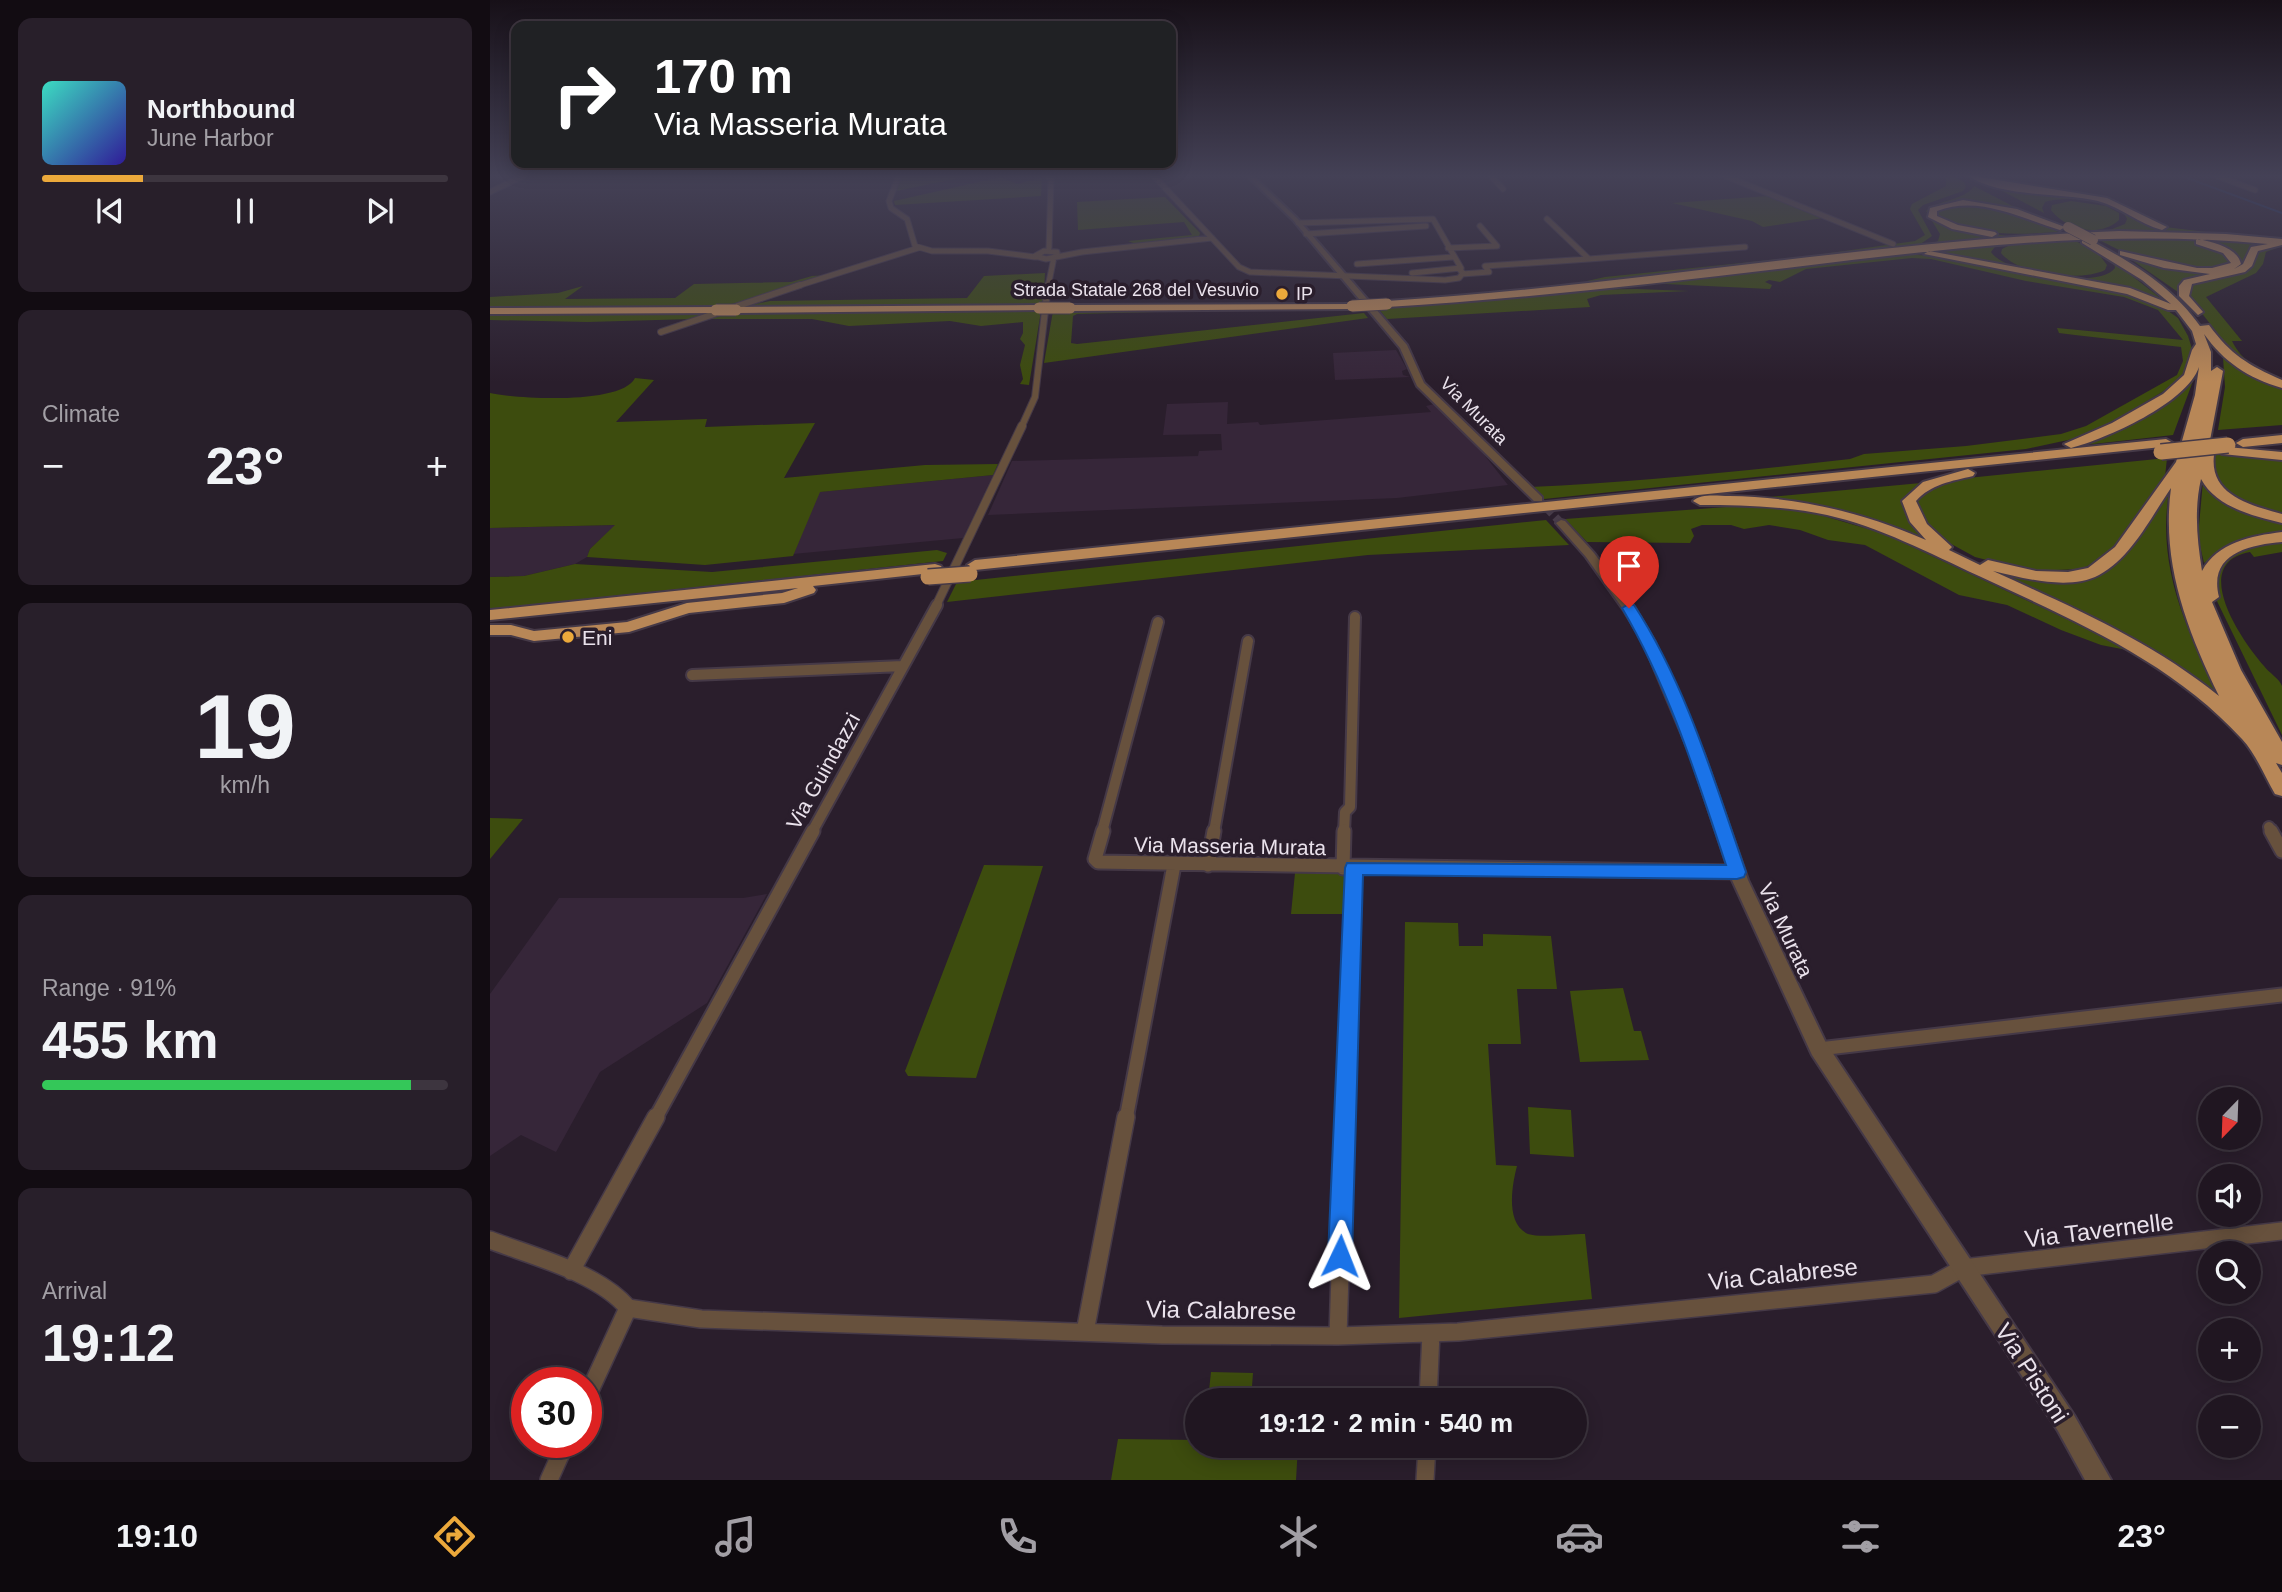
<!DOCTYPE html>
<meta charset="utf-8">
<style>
:root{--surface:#201621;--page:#281f2a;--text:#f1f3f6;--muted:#a29fa5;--line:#3d353f;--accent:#eca93b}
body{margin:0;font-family:Helvetica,sans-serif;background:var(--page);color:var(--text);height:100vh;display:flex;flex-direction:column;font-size:26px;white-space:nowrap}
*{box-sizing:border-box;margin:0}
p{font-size:23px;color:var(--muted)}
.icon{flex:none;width:38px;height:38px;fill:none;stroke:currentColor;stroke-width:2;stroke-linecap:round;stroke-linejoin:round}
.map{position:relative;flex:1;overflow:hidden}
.drawer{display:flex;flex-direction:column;gap:18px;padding:18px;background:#120c12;width:490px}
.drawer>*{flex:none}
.hud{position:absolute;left:21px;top:21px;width:665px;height:147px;border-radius:14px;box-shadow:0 4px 18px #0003,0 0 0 2px var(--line);background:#202124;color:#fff;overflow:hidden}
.needle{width:46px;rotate:203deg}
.fabs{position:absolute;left:1708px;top:1087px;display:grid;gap:14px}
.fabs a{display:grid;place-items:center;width:63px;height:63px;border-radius:50%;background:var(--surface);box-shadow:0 4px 18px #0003,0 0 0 2px var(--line);font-size:35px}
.speed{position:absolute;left:21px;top:1367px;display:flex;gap:14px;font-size:35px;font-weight:700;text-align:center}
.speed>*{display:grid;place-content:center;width:91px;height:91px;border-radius:50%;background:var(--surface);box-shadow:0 4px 18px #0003,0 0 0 2px var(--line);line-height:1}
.speed .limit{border:10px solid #d22;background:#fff;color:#111}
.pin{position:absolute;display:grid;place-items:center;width:60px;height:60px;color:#fff;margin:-72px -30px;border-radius:50% 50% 50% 0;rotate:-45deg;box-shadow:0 0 7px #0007}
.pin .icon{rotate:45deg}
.me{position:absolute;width:77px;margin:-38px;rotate:2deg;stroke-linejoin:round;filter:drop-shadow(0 0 5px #0008)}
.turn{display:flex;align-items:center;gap:24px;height:147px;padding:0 28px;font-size:32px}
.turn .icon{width:91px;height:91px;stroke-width:2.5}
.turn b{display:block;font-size:49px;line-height:60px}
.big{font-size:52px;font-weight:600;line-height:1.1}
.drawer .widget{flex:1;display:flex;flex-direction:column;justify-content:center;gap:10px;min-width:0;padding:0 24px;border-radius:14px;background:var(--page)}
.drawer .dial{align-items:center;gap:0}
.dial b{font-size:91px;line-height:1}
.song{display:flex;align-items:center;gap:21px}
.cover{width:84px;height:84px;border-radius:10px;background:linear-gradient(135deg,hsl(170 70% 55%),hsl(250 70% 35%))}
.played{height:7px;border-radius:4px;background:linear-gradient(90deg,var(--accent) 25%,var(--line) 25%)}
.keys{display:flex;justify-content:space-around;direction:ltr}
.heat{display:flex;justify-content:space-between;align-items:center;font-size:38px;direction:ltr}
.charge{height:10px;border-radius:5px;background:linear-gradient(90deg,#34c759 91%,var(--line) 0)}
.trip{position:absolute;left:695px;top:1388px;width:402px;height:70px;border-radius:35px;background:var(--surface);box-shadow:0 4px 18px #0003,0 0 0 2px var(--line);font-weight:600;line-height:70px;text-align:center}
.dock{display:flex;height:112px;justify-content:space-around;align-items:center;background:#0d090d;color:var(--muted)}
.dock .icon{width:49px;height:49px}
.dock .selected{color:var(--accent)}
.dock b{font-size:32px;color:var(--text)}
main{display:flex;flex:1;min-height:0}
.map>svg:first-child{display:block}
.built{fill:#362639}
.green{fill:#3d4c0e}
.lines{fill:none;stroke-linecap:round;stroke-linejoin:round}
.stream{stroke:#1f3568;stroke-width:2}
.minor-tunnel{stroke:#473b49;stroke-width:8;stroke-dasharray:8 4.5;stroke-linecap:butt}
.minor-far5-casing{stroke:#453947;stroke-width:7}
.minor-far4-casing{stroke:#453947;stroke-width:8}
.minor-far3-casing{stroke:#453947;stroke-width:10}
.minor-far2-casing{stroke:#453947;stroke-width:14}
.minor-far1-casing{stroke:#453947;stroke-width:17}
.minor-casing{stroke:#453947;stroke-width:20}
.tertiary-casing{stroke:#453947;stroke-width:4}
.trunk-casing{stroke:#453947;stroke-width:4}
.minor-far5{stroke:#67513d;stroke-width:5}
.minor-far4{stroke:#67513d;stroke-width:6}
.minor-far3{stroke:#67513d;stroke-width:8}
.minor-far2{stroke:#67513d;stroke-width:10}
.minor-far1{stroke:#67513d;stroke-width:13}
.minor{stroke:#67513d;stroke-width:17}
.tertiary{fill:#67513d;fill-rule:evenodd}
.trunk{fill:#b88757;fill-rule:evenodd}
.trunk-bridge-far2-casing{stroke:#453947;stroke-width:11;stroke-linecap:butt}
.trunk-bridge-far1-casing{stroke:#453947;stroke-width:13;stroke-linecap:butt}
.trunk-bridge-casing{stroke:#453947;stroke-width:18;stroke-linecap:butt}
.trunk-bridge-far2{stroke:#b88757;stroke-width:10}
.trunk-bridge-far1{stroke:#b88757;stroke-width:11}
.trunk-bridge{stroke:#b88757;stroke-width:15}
.route{fill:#1a73e8;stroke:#114b97;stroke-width:2}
.poi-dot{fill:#eca93b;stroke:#2a1e2c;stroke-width:2.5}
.labels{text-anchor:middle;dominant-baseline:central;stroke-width:7;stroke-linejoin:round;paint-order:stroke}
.far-street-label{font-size:18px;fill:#eae2ec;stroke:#2a1e2c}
.far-poi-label{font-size:18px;fill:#eae2ec;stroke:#2a1e2c;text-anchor:start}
.poi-label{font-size:21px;fill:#eae2ec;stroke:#2a1e2c;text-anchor:start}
.street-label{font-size:21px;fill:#eae2ec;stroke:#2a1e2c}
.near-street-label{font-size:24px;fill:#eae2ec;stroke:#2a1e2c}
</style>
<main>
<section class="drawer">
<div class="widget">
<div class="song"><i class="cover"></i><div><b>Northbound</b><p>June Harbor</p></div></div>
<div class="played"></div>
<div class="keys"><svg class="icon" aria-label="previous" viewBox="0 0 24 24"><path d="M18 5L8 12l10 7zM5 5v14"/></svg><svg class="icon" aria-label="pause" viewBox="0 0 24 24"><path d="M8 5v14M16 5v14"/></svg><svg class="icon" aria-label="next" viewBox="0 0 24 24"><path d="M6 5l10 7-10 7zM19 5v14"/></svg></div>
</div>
<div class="widget"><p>Climate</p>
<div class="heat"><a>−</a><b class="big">23°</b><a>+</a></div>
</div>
<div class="widget dial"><b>19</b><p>km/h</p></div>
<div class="widget"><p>Range · 91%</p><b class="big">455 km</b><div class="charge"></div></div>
<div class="widget"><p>Arrival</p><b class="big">19:12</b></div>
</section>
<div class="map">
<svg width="1792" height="1480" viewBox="0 0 1792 1480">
<rect width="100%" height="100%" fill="#2a1e2c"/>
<!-- built -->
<path class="built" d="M906,350L917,369L912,371L913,375L920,377L845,380L843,353Z
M738,402L737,424L768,422L770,425L941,412L936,406L944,404L988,447L1018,485L907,498L498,515L522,461L708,456L709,451L732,450L731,434L673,435L677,404Z
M503,475L473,538L303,554L329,492Z
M126,525L100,549L97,557L85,564L34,576L0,577V528Z
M277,894L217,1003L110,1072L66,1152L31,1135L0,1156V994L69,898H253Z"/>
<!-- green -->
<path class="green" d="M412,175H484L406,191Z
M1460,175L1474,182L1476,187L1473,191L1433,205L1428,210L1442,236L1429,245L1120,282L1097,281L1115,277L1319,256L1425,241L1435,235L1420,209L1422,204L1456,186V178Z
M511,177L527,184L552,178L551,196L405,205L404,201Z
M1499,184L1608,200L1636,211L1645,220L1659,225L1724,233L1617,231L1635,224L1637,219C1630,198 1573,196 1555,202L1552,208L1554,213Z
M1484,186L1538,214C1513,210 1456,193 1437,212L1438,216L1459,227L1518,236L1441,245L1448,241L1450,234L1436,211C1449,199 1474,201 1484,186Z
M1278,196L1333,218L1273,227L1262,221L1182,203Z
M675,197L710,233L709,236L646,244L638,241L702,235L694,222L588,230L587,202Z
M1581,201L1616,206L1629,213V220C1610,238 1576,230 1561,210L1562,205Z
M1479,205C1510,208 1540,216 1568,232C1526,235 1486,236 1447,218V210Z
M1602,236C1641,237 1713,229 1741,261C1727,277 1661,262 1641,255C1628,250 1615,243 1602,236Z
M1578,237L1608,253L1617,265L1615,270C1591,282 1528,275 1511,253L1512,249L1522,244Z
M1701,238L1792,243L1772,244L1759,248L1751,267L1706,276L1690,283L1688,292L1639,258C1678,271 1708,271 1748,266L1751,262L1744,254Z
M1507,244L1501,252C1514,273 1609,290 1625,268L1624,262L1677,303L1656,294L1427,252Z
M1792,246L1776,252L1773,264L1766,273L1716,297L1752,341H1742C1752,362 1771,371 1792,378V383L1735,350L1725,330L1699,297V288L1705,282L1757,271L1769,250Z
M1414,254L1442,256L1548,278L1623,289L1667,303L1688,318L1698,336L1703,352L1694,376L1687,383L1611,429L1592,437L1536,449L1054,499L1040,487C1148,482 1254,471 1360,459L1374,454L1476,446L1571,434L1596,426L1687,375L1693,361L1691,347L1585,335L1569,333L1567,328L1693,340L1668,310L1634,297L1536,281L1441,259L1422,258L1316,269L1290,282L1279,280L1275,282L1282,285L1280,289L1155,283Z
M555,273L553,306L251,307L280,301L477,298L494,276Z
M338,275L253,303L232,307L0,309V297L68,293L93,286L75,299L185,298L204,284L301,282L322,276Z
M1147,289L1199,291L1111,295L1097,299L1100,307L897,319L887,307L1091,290Z
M551,311L539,385L530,384L533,379L530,365L535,345L530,339L533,333V322L491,326L460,321L359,326L322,319H215L232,312Z
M563,311H704L587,314L583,316L581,343L587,344L874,313L878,318L554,363Z
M225,312L202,319L97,322L0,320V313Z
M1733,357L1753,371L1792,388V425L1728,430L1735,387Z
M145,378L164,380L126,422L217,419L215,427L325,423L294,478L435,465L508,464L503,475L330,492L303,556L215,565L97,557L100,549L125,525L0,528V393C27,399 132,405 145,378Z
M1703,381L1683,435L1586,446L1622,434Z
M1736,453L1792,458V516C1763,507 1714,493 1723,454Z
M1677,458L1675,477L1615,558L1591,569L1540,571L1485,557L1443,534L1425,503L1431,492L1458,480Z
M1713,481L1792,520V535L1755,540L1740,545L1714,563L1708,537Z
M1431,483L1414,498C1408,537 1481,569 1513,572C1543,575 1575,573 1605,574L1679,492C1666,569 1699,637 1734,704L1695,674L1386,524L1257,499Z
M1263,505L1327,514L1395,534L1647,652L1611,645L1571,630L1517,605L1469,595L1375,545L1338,540L1310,530L1279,525L1254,529L1241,525H1212L1201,529L1204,536L1200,543L1097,542L1075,519Z
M1056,520L1079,545L878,555L457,602L467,582Z
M1792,541V552L1764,557L1760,552C1698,563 1752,641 1774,666C1778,672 1790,679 1792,686C1792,696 1792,724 1792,735L1725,597L1729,565C1749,549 1768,545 1792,541Z
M447,550L457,553L453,561L0,609V577L34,576L85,564L222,572Z
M0,818L33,819L0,859Z
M494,865L553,866L486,1078L418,1076L415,1071Z
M805,873L858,874L857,914H801Z
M915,922L968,923L969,946H993V934L1061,936L1067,989H1027L1031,1044H998L1006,1165L1027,1166C1022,1185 1015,1224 1038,1234C1050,1238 1081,1234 1095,1234L1102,1299L909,1318Z
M1133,988L1144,1031H1151L1159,1060L1090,1062L1080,991Z
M1038,1107L1081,1110L1084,1157L1040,1154Z
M721,1372L763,1373L761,1400H718Z
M628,1439L707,1440V1446H808L806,1480H621Z"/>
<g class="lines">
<!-- stream -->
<path class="stream" d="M1689,175L1792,213"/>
<!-- minor-tunnel -->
<path class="minor-tunnel" d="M1048,499L1071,523"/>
<defs>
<path id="minor-far5" d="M409,175L399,201L401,208L417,219L425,246L442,251H498L545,257
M556,175L561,178L559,248
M663,175L749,267L760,272L955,280L969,278L973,273L969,269
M1000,175L1013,189
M1233,175L1403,244
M1724,175L1765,190
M0,192L35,175
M808,223L943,219L971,268L922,273
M816,234L936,226
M958,248L1007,246L990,226
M567,256V252L554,251L545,256L556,259L592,252L722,238
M1099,259L1255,247
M867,264L963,257
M972,274L999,272L995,266L1099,259L1057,219
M304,287L428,248
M558,287L564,257"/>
<path id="minor-far4" d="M171,332L310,285
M531,428L545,397L558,285"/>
<path id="minor-far3" d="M446,606L532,426"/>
<path id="minor-far2" d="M202,675L413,666
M1779,827L1782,832
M322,832L447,605
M612,832L668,622
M724,832L758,641
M854,832L855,812L860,807L865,617"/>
<path id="minor-far1" d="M613,831L605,859L608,862L1247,872
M1781,831L1792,851
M718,865L724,831
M853,868L854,831
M1329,1049L1792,995
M165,1119L323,831
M636,1119L684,865
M855,1119L864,868"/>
<path id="minor" d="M0,1240C42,1256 109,1273 138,1308L211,1319L672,1335L848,1336L968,1332L1444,1284L1473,1268L1792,1231
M81,1271L166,1117
M595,1332L636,1117
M848,1336L855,1117
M96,1399L138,1308
M938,1400L941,1333
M59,1480L76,1442
M935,1480L937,1446"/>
<path id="tertiary" d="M756,175H762L807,218L917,345L934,383L1052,497V501H1044L927,386L910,348L803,220Z
M1071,520L1075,521L1104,553L1145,608L1165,642L1214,754L1258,880L1336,1043L1584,1415L1621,1480H1595L1568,1431L1322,1055L1242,880L1200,754L1153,642L1133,609L1096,557L1066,523Z"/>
<path id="trunk" d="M1477,175L1617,198L1677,227L1672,230C1649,224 1631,207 1608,201C1569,192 1510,198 1477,175Z
M1473,200L1527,209L1575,227L1570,230C1530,218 1489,195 1447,211V216L1468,225L1505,232L1507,234L1502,237L1462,229L1438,217L1440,208Z
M1629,231L1736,234L1792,239V245L1768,251L1762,266L1755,272L1702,284L1699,296L1713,312L1708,315L1689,296V286L1694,280L1720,274L1674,268L1630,255V251L1707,268H1722L1741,263L1733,253L1706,244V240L1709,239C1724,243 1747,247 1751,264L1744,269L1753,264L1761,247L1778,244C1622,229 1468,247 1313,266C1175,282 1036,299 897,307L892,304L897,301C1142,286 1384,240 1629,231Z
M1592,239H1598C1641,262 1682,286 1710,326L1719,325C1741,355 1758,365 1792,380V388C1758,378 1734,362 1714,334L1721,352V371L1727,367L1733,371L1718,451L1724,455C1719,495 1760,505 1792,514V523C1763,516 1726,507 1711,479C1704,510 1707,539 1712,571C1728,542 1761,536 1792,532V542C1758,545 1718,554 1729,597L1722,602L1751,670L1792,742V765L1786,763L1792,773V796L1785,794C1775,777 1766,754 1752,739C1681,661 1583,620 1489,576C1439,553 1390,527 1337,515C1295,506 1252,505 1210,505L1203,501C1211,493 1228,496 1239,496C1308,497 1372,512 1436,540L1420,522L1412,501L1433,482L1478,469L1485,473L1483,476C1462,481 1441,484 1426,501L1437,524L1462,547L1459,550L1490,565L1498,560L1546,571L1578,572L1598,568L1625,547L1686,462L1705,395L1709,367C1697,403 1616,439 1581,448L1574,444L1622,423L1673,394L1694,375L1702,350L1706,344L1702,331L1686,310H1678L1637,294L1434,254L1439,251L1640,288L1681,304L1652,280L1592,243ZM1681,488C1671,563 1697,630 1729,696C1661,641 1582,607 1503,571C1533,578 1579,591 1609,575C1641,558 1661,517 1681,488Z
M866,304V308L862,309L580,311L575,308L580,305Z
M549,305L553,306V310L246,313L241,310L246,307Z
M0,308L226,307L231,310L226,313L0,314Z
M1792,435V443L1753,447L1746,443L1753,439Z
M1676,439L1683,443L1681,446L485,570L477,565L485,560Z
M1737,447L1792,452V460L1732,454V448Z
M445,564L451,566L453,569L451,572L323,586L326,590L324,593L294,603L199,613L139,632L44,641L21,635H0V625H21L44,631L137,622L197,603L292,593L308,588L0,620V610Z"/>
</defs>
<!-- minor-far5 casing -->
<use href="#minor-far5" class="minor-far5-casing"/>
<!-- minor-far4 casing -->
<use href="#minor-far4" class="minor-far4-casing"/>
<!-- minor-far3 casing -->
<use href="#minor-far3" class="minor-far3-casing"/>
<!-- minor-far2 casing -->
<use href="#minor-far2" class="minor-far2-casing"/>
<!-- minor-far1 casing -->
<use href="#minor-far1" class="minor-far1-casing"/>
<!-- minor casing -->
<use href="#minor" class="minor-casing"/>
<!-- tertiary casing -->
<use href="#tertiary" class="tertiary-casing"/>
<!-- trunk casing -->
<use href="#trunk" class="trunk-casing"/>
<!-- minor-far5 -->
<use href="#minor-far5" class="minor-far5"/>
<!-- minor-far4 -->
<use href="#minor-far4" class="minor-far4"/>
<!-- minor-far3 -->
<use href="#minor-far3" class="minor-far3"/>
<!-- minor-far2 -->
<use href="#minor-far2" class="minor-far2"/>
<!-- minor-far1 -->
<use href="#minor-far1" class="minor-far1"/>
<!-- minor -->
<use href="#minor" class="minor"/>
<!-- tertiary -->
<use href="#tertiary" class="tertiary"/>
<!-- trunk -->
<use href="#trunk" class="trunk"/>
<defs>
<path id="trunk-bridge-far2" d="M1578,227L1603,240"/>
<path id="trunk-bridge-far1" d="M862,306L897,304
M549,308H580
M226,310H246"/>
<path id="trunk-bridge" d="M1671,452L1738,445
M438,577L480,574"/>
</defs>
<!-- trunk-bridge-far2 casing -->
<use href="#trunk-bridge-far2" class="trunk-bridge-far2-casing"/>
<!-- trunk-bridge-far1 casing -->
<use href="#trunk-bridge-far1" class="trunk-bridge-far1-casing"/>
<!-- trunk-bridge casing -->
<use href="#trunk-bridge" class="trunk-bridge-casing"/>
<!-- trunk-bridge-far2 -->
<use href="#trunk-bridge-far2" class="trunk-bridge-far2"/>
<!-- trunk-bridge-far1 -->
<use href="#trunk-bridge-far1" class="trunk-bridge-far1"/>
<!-- trunk-bridge -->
<use href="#trunk-bridge" class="trunk-bridge"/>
</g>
<!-- sky -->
<linearGradient id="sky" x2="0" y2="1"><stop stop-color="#171018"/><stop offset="0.46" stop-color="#444156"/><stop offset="1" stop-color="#444156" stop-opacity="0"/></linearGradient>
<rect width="1792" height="382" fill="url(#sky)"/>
<!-- route -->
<path class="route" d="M1139,604L1144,605C1196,684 1225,783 1256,872L1254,877L1247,879L873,875L862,1256L859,1264L850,1268L842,1264L838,1256L855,868L857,863L1236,865C1207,778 1179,688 1132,608Z"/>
<!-- markers -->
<g class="poi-dot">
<circle cx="792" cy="294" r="7"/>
<circle cx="78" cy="637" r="7"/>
</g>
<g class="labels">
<!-- far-street labels -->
<g class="far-street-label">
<text x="646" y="290">Strada Statale 268 del Vesuvio</text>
<text transform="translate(984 411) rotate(45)">Via Murata</text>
</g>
<!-- far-poi labels -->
<g class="far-poi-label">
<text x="806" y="294">IP</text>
</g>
<!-- poi labels -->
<g class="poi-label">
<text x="92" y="637">Eni</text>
</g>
<!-- street labels -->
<g class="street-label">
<text transform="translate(333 771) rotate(-61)">Via Guindazzi</text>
<text transform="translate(740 846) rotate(1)">Via Masseria Murata</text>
<text transform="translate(1296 930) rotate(65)">Via Murata</text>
</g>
<!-- near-street labels -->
<g class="near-street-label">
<text transform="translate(1609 1230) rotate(-7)">Via Tavernelle</text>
<text transform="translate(1293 1274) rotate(-6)">Via Calabrese</text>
<text transform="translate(731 1310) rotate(1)">Via Calabrese</text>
<text transform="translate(1542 1373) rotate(57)">Via Pistoni</text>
</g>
</g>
</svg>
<div class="fabs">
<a><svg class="needle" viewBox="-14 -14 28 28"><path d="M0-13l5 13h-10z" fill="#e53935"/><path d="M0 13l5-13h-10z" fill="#a29fa5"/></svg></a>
<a><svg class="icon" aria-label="sound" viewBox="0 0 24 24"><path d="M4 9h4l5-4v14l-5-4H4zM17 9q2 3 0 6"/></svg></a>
<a><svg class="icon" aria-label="search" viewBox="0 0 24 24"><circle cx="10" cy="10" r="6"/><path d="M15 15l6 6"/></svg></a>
<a>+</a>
<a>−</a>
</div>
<div class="speed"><div class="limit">30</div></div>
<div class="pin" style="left:1139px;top:608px;background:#d93025"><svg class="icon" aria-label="arrive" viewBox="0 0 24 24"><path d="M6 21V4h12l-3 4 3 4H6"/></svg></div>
<svg class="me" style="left:850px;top:1256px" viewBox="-20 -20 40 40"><path d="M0-17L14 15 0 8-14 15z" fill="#1a73e8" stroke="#fff" stroke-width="4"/></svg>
<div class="trip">19:12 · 2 min · 540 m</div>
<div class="hud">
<div class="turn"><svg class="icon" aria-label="right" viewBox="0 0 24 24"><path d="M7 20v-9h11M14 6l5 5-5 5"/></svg><div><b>170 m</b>Via Masseria Murata</div></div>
</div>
</div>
</main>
<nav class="dock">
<b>19:10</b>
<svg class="icon selected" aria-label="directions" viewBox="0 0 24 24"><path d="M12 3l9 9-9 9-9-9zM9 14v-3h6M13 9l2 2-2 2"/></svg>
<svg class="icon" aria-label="music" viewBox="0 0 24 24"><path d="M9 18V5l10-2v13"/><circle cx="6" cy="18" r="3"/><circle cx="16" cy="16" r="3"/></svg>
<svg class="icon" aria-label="phone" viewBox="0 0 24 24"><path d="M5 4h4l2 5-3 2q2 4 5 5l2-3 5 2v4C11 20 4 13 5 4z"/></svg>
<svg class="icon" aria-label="climate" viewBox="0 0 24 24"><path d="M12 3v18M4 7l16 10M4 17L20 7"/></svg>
<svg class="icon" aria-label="car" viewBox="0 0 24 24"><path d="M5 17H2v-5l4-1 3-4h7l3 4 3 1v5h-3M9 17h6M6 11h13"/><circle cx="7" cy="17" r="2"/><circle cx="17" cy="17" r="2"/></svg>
<svg class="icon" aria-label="filters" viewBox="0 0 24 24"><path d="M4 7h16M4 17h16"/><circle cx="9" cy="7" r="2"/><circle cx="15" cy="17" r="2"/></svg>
<b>23°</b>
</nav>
